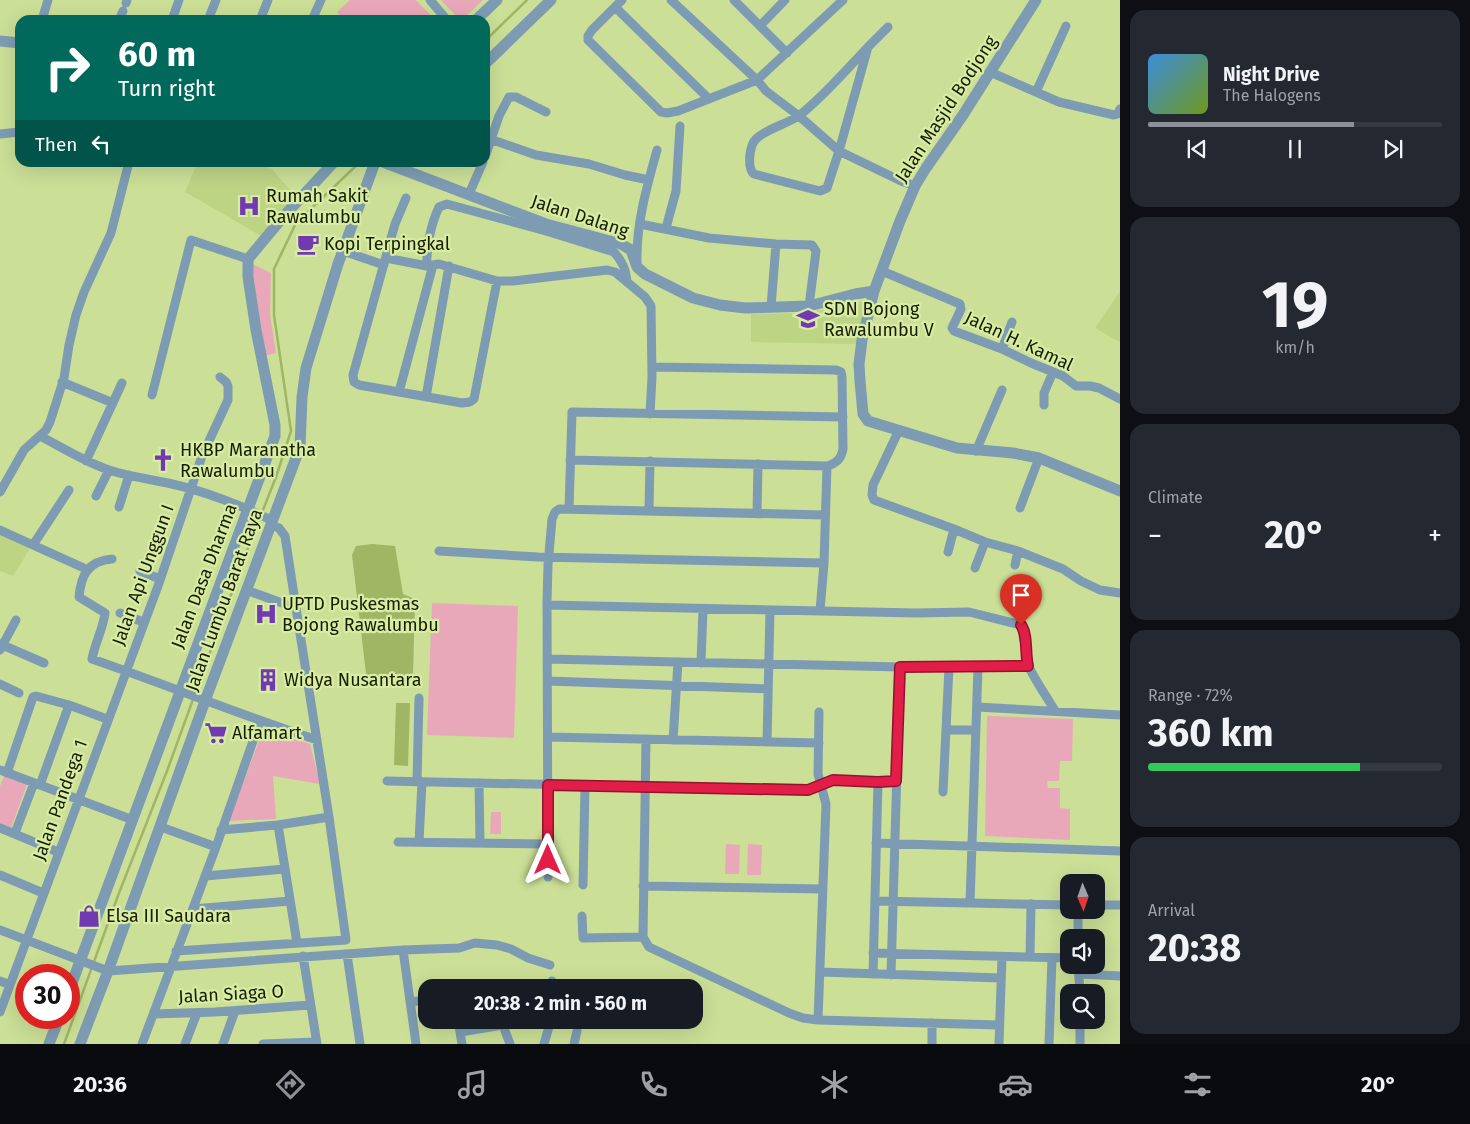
<!DOCTYPE html>
<meta charset="utf-8">
<style>
:root{--surface:#171b24;--page:#242831;--text:#f1f3f6;--muted:#9ea1a6;--line:#363941;--accent:#8c9099}
body{margin:0;font-family:"Fira Sans",sans-serif;background:var(--page);color:var(--text);height:100vh;display:flex;flex-direction:column;font-size:19px;white-space:nowrap}
*{box-sizing:border-box;margin:0}
p{font-size:16px;color:var(--muted)}
.icon{flex:none;width:28px;height:28px;fill:none;stroke:currentColor;stroke-width:2;stroke-linecap:round;stroke-linejoin:round}
.map{position:relative;flex:1;overflow:hidden}
.side{display:flex;flex-direction:column;gap:10px;padding:10px;background:#0d0f14;width:350px}
.side>*{flex:none}
.guide{position:absolute;left:15px;top:15px;width:475px;height:152px;border-radius:15px;box-shadow:0 5px 20px #0002;background:#00695c;color:#fff;overflow:hidden}
.needle{width:32px;rotate:178deg}
.buttons{position:absolute;left:1060px;top:874px;display:grid;gap:10px}
.buttons a{display:grid;place-items:center;width:45px;height:45px;border-radius:10px;background:var(--surface);box-shadow:0 5px 20px #0002;font-size:25px}
.speed{position:absolute;left:15px;top:964px;display:flex;gap:10px;font-size:25px;font-weight:700;text-align:center}
.speed>*{display:grid;place-content:center;width:65px;height:65px;border-radius:50%;background:var(--surface);box-shadow:0 5px 20px #0002;line-height:1}
.speed .limit{border:8px solid #d22;background:#fff;color:#111}
.pin{position:absolute;display:grid;place-items:center;width:42px;height:42px;color:#fff;margin:-51px -21px;border-radius:50% 50% 50% 0;rotate:-45deg;box-shadow:0 0 5px #0007}
.pin .icon{rotate:45deg}
.me{position:absolute;width:55px;margin:-28px;rotate:0deg;stroke-linejoin:round;filter:drop-shadow(0 0 4px #0008)}
.turn{display:flex;align-items:center;gap:18px;height:105px;padding:0 20px;font-size:22px}
.turn .icon{width:65px;height:65px;stroke-width:2.5}
.turn b{display:block;font-size:35px;line-height:42px}
.then{display:flex;align-items:center;height:48px;padding:0 20px;background:#0003;gap:10px;font-size:19px}
.big{font-size:38px;font-weight:700;line-height:1.1}
.side .widget{flex:1;display:flex;flex-direction:column;justify-content:center;gap:8px;min-width:0;padding:0 18px;border-radius:15px;background:var(--page)}
.side .dial{align-items:center;gap:0}
.dial b{font-size:65px;line-height:1}
.song{display:flex;align-items:center;gap:15px}
.cover{width:60px;height:60px;border-radius:8px;background:linear-gradient(135deg,hsl(210 70% 55%),hsl(80 70% 35%))}
.played{height:5px;border-radius:2px;background:linear-gradient(90deg,var(--accent) 70%,var(--line) 70%)}
.keys{display:flex;justify-content:space-around;direction:ltr}
.heat{display:flex;justify-content:space-between;align-items:center;font-size:28px;direction:ltr}
.charge{height:8px;border-radius:4px;background:linear-gradient(90deg,#34c759 72%,var(--line) 0)}
.trip{position:absolute;left:418px;top:979px;width:285px;height:50px;border-radius:15px;background:var(--surface);box-shadow:0 5px 20px #0002;font-weight:700;line-height:50px;text-align:center}
.tab-bar{display:flex;height:80px;justify-content:space-around;align-items:center;background:#090b0e;color:var(--muted)}
.tab-bar .icon{width:35px;height:35px}
.tab-bar .on{color:var(--accent)}
.tab-bar b{font-size:22px;color:var(--text)}
main{display:flex;flex:1;min-height:0}
.map>svg:first-child{display:block}
.built{fill:#bed485}
.green{fill:#e9a8b9}
.water{fill:#a0b665}
.lines{fill:none;stroke-linecap:round;stroke-linejoin:round}
.stream{stroke:#a0b665;stroke-width:2.5}
.minor{stroke:#7d9cb3;stroke-width:9}
.tertiary{stroke:#7d9cb3;stroke-width:11}
.route-casing{stroke:#92132f;stroke-width:12}
.route{stroke:#e11d48;stroke-width:9}
.labels{text-anchor:middle;dominant-baseline:central;stroke-width:4.5;stroke-linejoin:round;paint-order:stroke}
.street-label{font-size:18px;fill:#171e02;stroke:#d8eca4}
.poi-label{font-size:18px;fill:#171e02;stroke:#d8eca4;text-anchor:start}
</style>
<main>
<div class="map">
<svg width="1120" height="1044" viewBox="0 0 1120 1044">
<rect width="100%" height="100%" fill="#cbdf97"/>
<!-- built -->
<path class="built" d="M197,163H258L272,169L296,197L261,236L185,192Z
M1120,291V342L1095,328Z
M869,300L859,344L751,342V314L807,313Z
M0,532L31,547L13,576L0,571Z"/>
<!-- green -->
<path class="green" d="M350,0H416L435,20H345L337,12Z
M441,0H483L462,20H460Z
M252,264L271,273L270,315L276,353L264,356Z
M432,603L518,606L514,738L427,735Z
M987,716L1073,719L1072,761H1060L1059,781H1047L1048,788H1060V808L1070,809V840L985,836Z
M263,730L310,744L320,784L273,776L276,819L229,821Z
M4,776L27,784L11,828L0,824V786Z
M491,812H501V834H490Z
M726,844L740,845L739,874H725Z
M748,844L762,845L761,875H747Z"/>
<!-- water -->
<path class="water" d="M372,544L395,546L403,594L415,599L413,675L412,681L407,685L376,682L375,686L367,682L352,555L356,546Z
M396,703H410L408,766L394,765Z"/>
<g class="lines">
<!-- stream -->
<path class="stream" d="M485,41L527,0
M64,1044L119,893L167,771L248,548L276,477L291,431L274,315V269L296,223L360,162"/>
<!-- minor -->
<path class="minor" d="M430,0L447,20
M622,0L592,30L588,36V40L661,112L667,113L678,111L757,80L843,0
M671,0L757,80L766,91L799,116L839,151L901,181L915,186
M734,0L787,53
M126,3L127,0
M615,7L709,99
M42,20L48,0
M119,20L123,11
M172,20L179,0
M208,20L216,0
M260,20L268,0
M312,20L321,0
M760,26L785,0
M868,47C846,70 825,95 800,115C788,124 767,128 756,139C749,146 747,168 754,174L820,191L827,188L839,151L868,47L888,27
M990,72L1059,102L1114,115L1118,114L1120,109
M1036,92L1066,26
M0,134L20,132
M490,139L536,155L589,164L625,175L649,180
M485,157L499,116L509,97H516L546,112
M469,194L483,162
M406,198L395,224L353,375L354,382L359,385L462,403L470,402L474,399L497,281
M640,224L709,238L776,244L812,245L816,251L809,306
M666,228L676,191L680,126
M343,251L384,265
M386,258L427,266L439,264L497,281H513L607,270L615,272L645,297L651,306L652,377L650,414
M637,262C636,224 647,186 657,150
M427,266C426,247 431,224 439,207L447,204L546,231L614,252C622,261 626,269 627,282
M882,271L960,304L961,309L952,328L954,331L1002,349L1031,363L1063,376L1076,386H1090L1099,388L1120,399
M771,307L776,244
M1002,349L1012,322
M62,382L113,403
M399,392L433,265
M152,395L191,240L248,259
M426,397L449,266
M1044,405V393L1053,372
M899,430L873,485L872,495L874,500L954,529L985,542L1018,551L1063,569L1081,581L1100,590L1120,593
M40,436C63,448 85,462 109,470C130,477 151,479 172,484C204,491 243,506 273,521
M976,451L1002,390
M570,460L827,466C837,463 841,459 843,449L842,377L841,372L836,370L652,367
M86,461L122,383
M0,492L24,450L46,430L50,422L64,378L69,345L76,315L84,292L111,233L129,162
M96,496L109,470
M119,507L129,475
M1020,508L1039,458
M569,509L572,412L843,417
M649,511L650,461
M757,514L758,464
M271,525L279,528L285,536L296,608
M0,530L86,569
M33,545L69,490
M439,551L538,557L824,563
M948,552L954,529
M112,559C88,561 81,575 79,597L105,613C103,629 95,643 92,659C167,685 241,715 317,740
M1015,565L1018,551
M975,568L985,542
M140,571L160,579
M547,605L916,613L969,612L1021,625C1029,636 1023,654 1029,667C1036,682 1047,697 1055,711
M820,611L824,563L827,466
M120,613L143,622
M0,644L44,663
M0,650L16,620
M548,659L900,667L1028,666
M701,663L703,609
M548,681L768,689
M0,684L19,693
M977,707L1120,715
M819,712L818,774L826,804L818,1020L999,1025
M946,730H976
M548,737L819,743
M646,739L643,937L649,947L789,1013L803,1018L818,1020
M673,740L678,662
M767,742L770,610
M0,770L133,820
M7,773L33,697L36,696L69,705L107,719
M387,781L808,790L833,780L878,782L896,781
M417,782L419,698
M479,783L480,843
M40,785L69,705
M943,792L949,667
M278,825L297,943
M161,827L216,847
M0,828L58,852
M221,830L278,825L329,817
M15,833L34,783
M398,842L548,844
M419,842L422,782
M876,843L1120,851
M0,875L43,893
M205,876L284,869
M548,877L547,602L548,565L552,519L555,512L559,509L825,515
M583,885L585,786
M643,886L823,889
M875,901L1069,905
M970,903L978,667
M1096,905H1120
M193,909L290,901
M582,916L583,938L643,937
M0,930L108,971L403,950L459,948L475,943L497,945L511,949L528,958L550,965
M1078,938V910
M403,950L416,1044
M176,951L346,940L329,817L296,608L246,590
M873,953L1069,958
M347,954L360,1044
M303,956L317,1044
M1030,957L1031,904
M1078,965L1080,992
M820,972L1001,978
M873,974L878,782
M1080,974L1120,976
M891,975L900,667
M0,981L10,985
M552,981L553,988
M410,1002L426,1000
M0,1012L158,586L202,456L228,400V386L226,382L220,377
M154,1014L215,1012L310,1005
M458,1020L462,1044
M501,1020L510,1044
M460,1032L497,1026
M142,1044L216,847L260,721
M185,1044L197,1013
M223,1044L235,1011
M263,1044L316,1042
M544,1044L551,1020
M574,1044L577,1031
M932,1044V1023
M999,1044L1002,957
M1049,1044L1052,958
M1080,1044V1020"/>
<!-- tertiary -->
<path class="tertiary" d="M1036,0L963,115L926,168L915,186L900,221L874,291L862,340L859,364L860,381L863,414L868,421L957,448L1013,453L1039,458L1120,491
M476,20L497,0
M0,41L20,43
M485,64L551,0
M383,162L546,224L621,244L631,250L637,267L645,274L693,298L720,305L745,308L809,306L855,294L874,291
M69,991L275,436V425L256,330L248,277V259L284,216L334,162
M49,1044L59,1018
M80,1044L108,971L205,701L300,447L302,397L306,368L338,264L375,162"/>
</g>
<g class="lines">
<defs>
<path id="route" d="M548,860V785L808,790L833,780L878,782L896,781L900,667L1028,666C1025,654 1028,635 1021,625"/>
</defs>
<!-- route casing -->
<use href="#route" class="route-casing"/>
<!-- route -->
<use href="#route" class="route"/>
</g>
<!-- icons -->
<defs>
<symbol id="hospital-bare" viewBox="-9 -9 18 18"><path d="M-5-5h3v3.5h4V-5h3V5h-3V1.5h-4V5h-3Z" fill="#723ab1" stroke="#d8eca4" stroke-width="2.5" paint-order="stroke"/></symbol>
<symbol id="cafe-bare" viewBox="-9 -9 18 18"><path d="M-5.5-4.5H6V0H3Q3 3.5 0 3.5H-2.5Q-5.5 3.5-5.5 0ZM3-3.2v2h1.7v-2ZM-6 4.5H4V6H-6Z" fill="#723ab1" stroke="#d8eca4" stroke-width="2.5" paint-order="stroke"/></symbol>
<symbol id="school-bare" viewBox="-9 -9 18 18"><path d="M0-5L7-2L0 1L-7-2ZM-4 1L0 2.5L4 1V4Q0 6-4 4Z" fill="#723ab1" stroke="#d8eca4" stroke-width="2.5" paint-order="stroke"/></symbol>
<symbol id="church-bare" viewBox="-9 -9 18 18"><path d="M-1.2-6h2.4v3.5h3.3v2.4h-3.3V6h-2.4V-.1h-3.3v-2.4h3.3Z" fill="#723ab1" stroke="#d8eca4" stroke-width="2.5" paint-order="stroke"/></symbol>
<symbol id="building-bare" viewBox="-9 -9 18 18"><path d="M-4-6H4V6H1V3H-1V6H-4ZM-2.5-4.3h1.7v1.8h-1.7ZM.8-4.3h1.7v1.8H.8ZM-2.5-1h1.7V.8h-1.7ZM.8-1h1.7V.8H.8Z" fill="#723ab1" stroke="#d8eca4" stroke-width="2.5" paint-order="stroke"/></symbol>
<symbol id="supermarket-bare" viewBox="-9 -9 18 18"><path d="M-6-5.5h2.5l.6 2H6L4.5 2H-2.5L-4.4-4H-6ZM-1.5 3.2a1.3 1.3 0 1 0 .1 0ZM3 3.2a1.3 1.3 0 1 0 .1 0Z" fill="#723ab1" stroke="#d8eca4" stroke-width="2.5" paint-order="stroke"/></symbol>
<symbol id="shop-bare" viewBox="-9 -9 18 18"><path d="M-5-2.5h2.3a2.7 3.5 0 0 1 5.4 0H5L5.5 6h-11ZM-1.5-2.5h3a1.5 2.3 0 0 0-3 0Z" fill="#723ab1" stroke="#d8eca4" stroke-width="2.5" paint-order="stroke"/></symbol>
</defs>
<g fill-rule="evenodd">
<use href="#hospital-bare" x="233" y="190" width="32" height="32"/>
<use href="#cafe-bare" x="292" y="228" width="32" height="32"/>
<use href="#school-bare" x="792" y="303" width="32" height="32"/>
<use href="#church-bare" x="147" y="444" width="32" height="32"/>
<use href="#hospital-bare" x="250" y="598" width="32" height="32"/>
<use href="#building-bare" x="252" y="664" width="32" height="32"/>
<use href="#supermarket-bare" x="200" y="717" width="32" height="32"/>
<use href="#shop-bare" x="73" y="900" width="32" height="32"/>
</g>
<g class="labels">
<!-- street labels -->
<g class="street-label">
<text transform="translate(946 109) rotate(-57)">Jalan Masjid Bodjong</text>
<text transform="translate(580 216) rotate(18)">Jalan Dalang</text>
<text transform="translate(1019 341) rotate(25)">Jalan H. Kamal</text>
<text transform="translate(143 575) rotate(-70)">Jalan Api Unggun I</text>
<text transform="translate(204 576) rotate(-69)">Jalan Dasa Dharma</text>
<text transform="translate(224 600) rotate(-70)">Jalan Lumbu Barat Raya</text>
<text transform="translate(60 800) rotate(-70)">Jalan Pandega 1</text>
<text transform="translate(231 994) rotate(-3)">Jalan Siaga O</text>
</g>
<!-- poi labels -->
<g class="poi-label">
<text x="266" y="196">Rumah Sakit<tspan x="266" dy="21">Rawalumbu</tspan></text>
<text x="324" y="244">Kopi Terpingkal</text>
<text x="824" y="309">SDN Bojong<tspan x="824" dy="21">Rawalumbu V</tspan></text>
<text x="180" y="450">HKBP Maranatha<tspan x="180" dy="21">Rawalumbu</tspan></text>
<text x="282" y="604">UPTD Puskesmas<tspan x="282" dy="21">Bojong Rawalumbu</tspan></text>
<text x="284" y="680">Widya Nusantara</text>
<text x="232" y="733">Alfamart</text>
<text x="106" y="916">Elsa III Saudara</text>
</g>
</g>
</svg>
<div class="buttons">
<a><svg class="needle" viewBox="-14 -14 28 28"><path d="M0-13l5 13h-10z" fill="#e53935"/><path d="M0 13l5-13h-10z" fill="#9ea1a6"/></svg></a>
<a><svg class="icon" aria-label="sound" viewBox="0 0 24 24"><path d="M4 9h4l5-4v14l-5-4H4zM17 9q2 3 0 6"/></svg></a>
<a><svg class="icon" aria-label="search" viewBox="0 0 24 24"><circle cx="10" cy="10" r="6"/><path d="M15 15l6 6"/></svg></a>
</div>
<div class="speed"><div class="limit">30</div></div>
<div class="pin" style="left:1021px;top:625px;background:#d93025"><svg class="icon" aria-label="arrive" viewBox="0 0 24 24"><path d="M6 21V4h12l-3 4 3 4H6"/></svg></div>
<svg class="me" style="left:548px;top:860px" viewBox="-20 -20 40 40"><path d="M0-17L14 15 0 8-14 15z" fill="#e11d48" stroke="#fff" stroke-width="4"/></svg>
<div class="trip">20:38 · 2 min · 560 m</div>
<div class="guide">
<div class="turn"><svg class="icon" aria-label="right" viewBox="0 0 24 24"><path d="M7 20v-9h11M14 6l5 5-5 5"/></svg><div><b>60 m</b>Turn right</div></div>
<div class="then">Then<svg class="icon" aria-label="left" viewBox="0 0 24 24"><path d="M17 20v-9H6M10 6l-5 5 5 5"/></svg></div>
</div>
</div>
<section class="side">
<div class="widget">
<div class="song"><i class="cover"></i><div><b>Night Drive</b><p>The Halogens</p></div></div>
<div class="played"></div>
<div class="keys"><svg class="icon" aria-label="previous" viewBox="0 0 24 24"><path d="M18 5L8 12l10 7zM5 5v14"/></svg><svg class="icon" aria-label="pause" viewBox="0 0 24 24"><path d="M8 5v14M16 5v14"/></svg><svg class="icon" aria-label="next" viewBox="0 0 24 24"><path d="M6 5l10 7-10 7zM19 5v14"/></svg></div>
</div>
<div class="widget dial"><b>19</b><p>km/h</p></div>
<div class="widget"><p>Climate</p>
<div class="heat"><a>−</a><b class="big">20°</b><a>+</a></div>
</div>
<div class="widget"><p>Range · 72%</p><b class="big">360 km</b><div class="charge"></div></div>
<div class="widget"><p>Arrival</p><b class="big">20:38</b></div>
</section>
</main>
<nav class="tab-bar">
<b>20:36</b>
<svg class="icon on" aria-label="directions" viewBox="0 0 24 24"><path d="M12 3l9 9-9 9-9-9zM9 14v-3h6M13 9l2 2-2 2"/></svg>
<svg class="icon" aria-label="music" viewBox="0 0 24 24"><path d="M9 18V5l10-2v13"/><circle cx="6" cy="18" r="3"/><circle cx="16" cy="16" r="3"/></svg>
<svg class="icon" aria-label="phone" viewBox="0 0 24 24"><path d="M5 4h4l2 5-3 2q2 4 5 5l2-3 5 2v4C11 20 4 13 5 4z"/></svg>
<svg class="icon" aria-label="climate" viewBox="0 0 24 24"><path d="M12 3v18M4 7l16 10M4 17L20 7"/></svg>
<svg class="icon" aria-label="car" viewBox="0 0 24 24"><path d="M5 17H2v-5l4-1 3-4h7l3 4 3 1v5h-3M9 17h6M6 11h13"/><circle cx="7" cy="17" r="2"/><circle cx="17" cy="17" r="2"/></svg>
<svg class="icon" aria-label="filters" viewBox="0 0 24 24"><path d="M4 7h16M4 17h16"/><circle cx="9" cy="7" r="2"/><circle cx="15" cy="17" r="2"/></svg>
<b>20°</b>
</nav>
